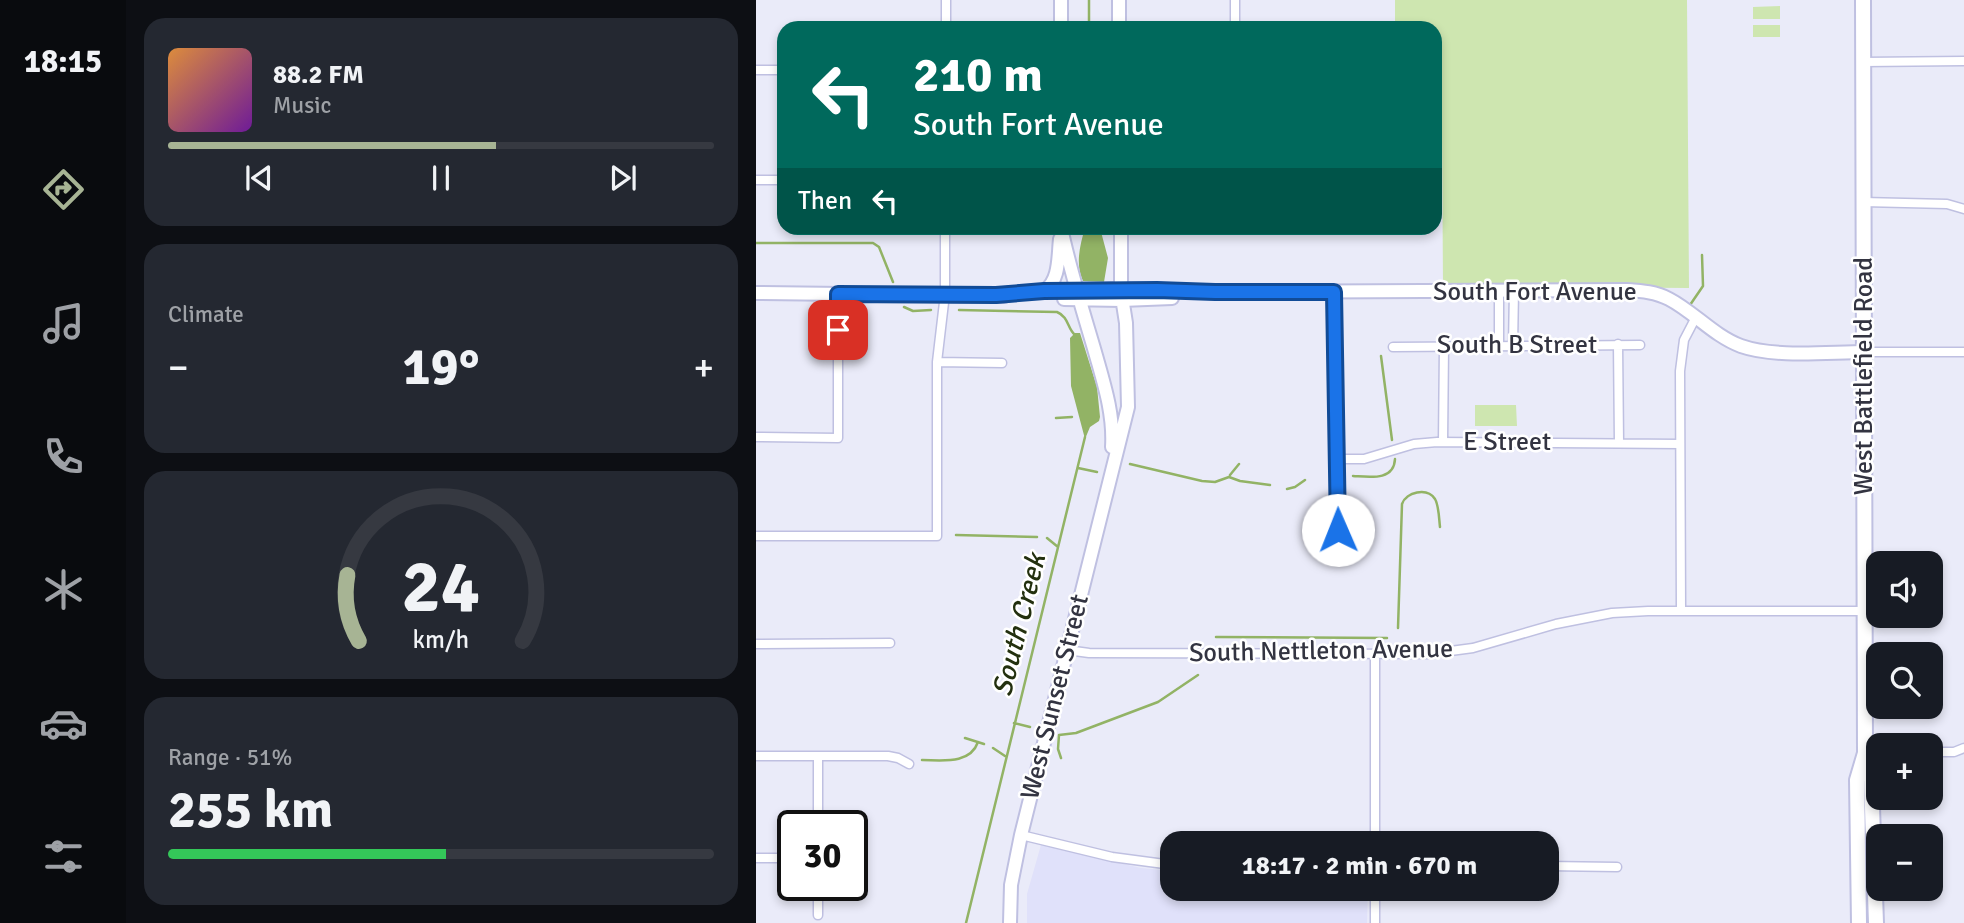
<!DOCTYPE html>
<meta charset="utf-8">
<style>
:root{--surface:#171b24;--page:#242831;--text:#f1f3f6;--muted:#9ea1a6;--line:#363941;--accent:#a7b494}
body{margin:0;font-family:Signika,sans-serif;background:var(--page);color:var(--text);height:100vh;display:flex;flex-direction:column;font-size:26px;white-space:nowrap}
*{box-sizing:border-box;margin:0}
p{font-size:23px;color:var(--muted)}
.icon{flex:none;width:38px;height:38px;fill:none;stroke:currentColor;stroke-width:2;stroke-linecap:round;stroke-linejoin:round}
.map{position:relative;flex:1;overflow:hidden}
.drawer{display:flex;flex-direction:column;gap:18px;padding:18px;background:#0d0f14;width:630px}
.drawer>*{flex:none}
.hud{position:absolute;left:21px;top:21px;width:665px;height:214px;border-radius:21px;box-shadow:0 4px 10px #0003;background:#00695c;color:#fff;overflow:hidden}
.buttons{position:absolute;left:1110px;top:551px;display:grid;gap:14px}
.buttons a{display:grid;place-items:center;width:77px;height:77px;border-radius:14px;background:var(--surface);box-shadow:0 4px 10px #0003;font-size:35px}
.speed{position:absolute;left:21px;top:810px;display:flex;gap:14px;font-size:35px;font-weight:700;text-align:center}
.speed>*{display:grid;place-content:center;width:91px;height:91px;border-radius:50%;background:var(--surface);box-shadow:0 4px 10px #0003;line-height:1}
.speed .limit{border:4px solid #111;border-radius:10px;background:#fff;color:#111}
.pin{position:absolute;display:grid;place-items:center;width:60px;height:60px;color:#fff;margin:-30px;border-radius:14px;box-shadow:0 4px 10px #0006}
.me{position:absolute;width:77px;margin:-38px;rotate:359deg;stroke-linejoin:round;filter:drop-shadow(0 0 5px #0008)}
.turn{display:flex;align-items:center;gap:24px;height:147px;padding:0 21px;font-size:32px}
.turn .icon{width:91px;height:91px;stroke-width:2.5}
.turn b{display:block;font-size:49px;line-height:60px}
.then{display:flex;align-items:center;height:66px;padding:0 21px;background:#0003;gap:14px;font-size:26px}
.big{font-size:52px;font-weight:700;line-height:1.1}
.drawer .tile{flex:1;display:flex;flex-direction:column;justify-content:center;gap:10px;min-width:0;padding:0 24px;border-radius:21px;background:var(--page)}
.drawer .dial{align-items:center;gap:0}
.dial svg{height:182px;overflow:visible;fill:none;stroke:var(--line);stroke-width:7;stroke-linecap:round;text-anchor:middle}
.dial text{fill:var(--text);stroke:none}
.song{display:flex;align-items:center;gap:21px}
.cover{width:84px;height:84px;border-radius:10px;background:linear-gradient(135deg,hsl(30 70% 55%),hsl(280 70% 35%))}
.played{height:7px;border-radius:4px;background:linear-gradient(90deg,var(--accent) 60%,var(--line) 60%)}
.keys{display:flex;justify-content:space-around;direction:ltr}
.heat{display:flex;justify-content:space-between;align-items:center;font-size:38px;direction:ltr}
.charge{height:10px;border-radius:5px;background:linear-gradient(90deg,#34c759 51%,var(--line) 0)}
.trip{position:absolute;left:404px;top:831px;width:399px;height:70px;border-radius:21px;background:var(--surface);box-shadow:0 4px 10px #0003;font-weight:700;line-height:70px;text-align:center}
main{display:flex;flex:1;min-height:0}
.menu{display:flex;flex-direction:column;width:126px;justify-content:space-around;align-items:center;background:#090b0e;color:var(--muted)}
.menu .icon{width:49px;height:49px}
.menu .selected{color:var(--accent)}
.menu b{font-size:32px;color:var(--text)}
.map>svg:first-child{display:block}
.built{fill:#e0e1fa}
.green{fill:#cee6b0}
.water{fill:#92b365}
.lines{fill:none;stroke-linecap:round;stroke-linejoin:round}
.stream{stroke:#92b365;stroke-width:2.5}
.street-casing{stroke:#bfc0e1;stroke-width:11}
.secondary-casing{stroke:#bfc0e1;stroke-width:16}
.primary-casing{stroke:#bfc0e1;stroke-width:18}
.street{stroke:#fff;stroke-width:8}
.secondary{stroke:#fff;stroke-width:12}
.primary{stroke:#fff;stroke-width:14}
.route-casing{stroke:#114b97;stroke-width:18}
.route{stroke:#1a73e8;stroke-width:12}
.labels{text-anchor:middle;dominant-baseline:central;stroke-width:5;stroke-linejoin:round;paint-order:stroke}
.street-label{font-size:26px;fill:#333441;stroke:#fff}
.water-label{font-size:28px;font-style:italic;fill:#23300f;stroke:#fff}
</style>
<main>
<nav class="menu">
<b>18:15</b>
<svg class="icon selected" aria-label="directions" viewBox="0 0 24 24"><path d="M12 3l9 9-9 9-9-9zM9 14v-3h6M13 9l2 2-2 2"/></svg>
<svg class="icon" aria-label="music" viewBox="0 0 24 24"><path d="M9 18V5l10-2v13"/><circle cx="6" cy="18" r="3"/><circle cx="16" cy="16" r="3"/></svg>
<svg class="icon" aria-label="phone" viewBox="0 0 24 24"><path d="M5 4h4l2 5-3 2q2 4 5 5l2-3 5 2v4C11 20 4 13 5 4z"/></svg>
<svg class="icon" aria-label="climate" viewBox="0 0 24 24"><path d="M12 3v18M4 7l16 10M4 17L20 7"/></svg>
<svg class="icon" aria-label="car" viewBox="0 0 24 24"><path d="M5 17H2v-5l4-1 3-4h7l3 4 3 1v5h-3M9 17h6M6 11h13"/><circle cx="7" cy="17" r="2"/><circle cx="17" cy="17" r="2"/></svg>
<svg class="icon" aria-label="filters" viewBox="0 0 24 24"><path d="M4 7h16M4 17h16"/><circle cx="9" cy="7" r="2"/><circle cx="15" cy="17" r="2"/></svg>
</nav>
<section class="drawer">
<div class="tile">
<div class="song"><i class="cover"></i><div><b>88.2 FM</b><p>Music</p></div></div>
<div class="played"></div>
<div class="keys"><svg class="icon" aria-label="previous" viewBox="0 0 24 24"><path d="M18 5L8 12l10 7zM5 5v14"/></svg><svg class="icon" aria-label="pause" viewBox="0 0 24 24"><path d="M8 5v14M16 5v14"/></svg><svg class="icon" aria-label="next" viewBox="0 0 24 24"><path d="M6 5l10 7-10 7zM19 5v14"/></svg></div>
</div>
<div class="tile"><p>Climate</p>
<div class="heat"><a>−</a><b class="big">19°</b><a>+</a></div>
</div>
<div class="tile dial"><svg viewBox="0 0 100 80">
<path d="M14 69A42 42 0 1 1 86 69"/>
<path d="M14 69A42 42 0 0 1 9 40" stroke="#a7b494"/>
<text x="50" y="56" font-size="32" font-weight="700">24</text>
<text x="50" y="72" font-size="11">km/h</text>
</svg></div>
<div class="tile"><p>Range · 51%</p><b class="big">255 km</b><div class="charge"></div></div>
</section>
<div class="map">
<svg width="1208" height="923" viewBox="0 0 1208 923">
<rect width="100%" height="100%" fill="#eaebf9"/>
<!-- built -->
<path class="built" d="M285,845L385,868L416,871V889H612L611,923H271V894Z"/>
<!-- green -->
<path class="green" d="M639,0H931L933,288L687,286L686,134L679,133V28H639Z
M1024,6V19H997V7Z
M997,25H1024V37H997Z
M719,405H760L761,426H719Z"/>
<!-- water -->
<path class="water" d="M329,228H344L352,258L348,282L327,281C319,264 324,245 329,228Z
M319,333H324L341,387L344,417L343,421L334,427L329,439L315,386L314,338Z"/>
<g class="lines">
<!-- stream -->
<path class="stream" d="M333,28V0
M0,243H117L123,247L137,282
M934,305L947,286L946,255
M148,307L157,311L175,310
M203,310L301,312C313,317 311,328 319,335
M625,356L636,440
M300,418L316,417
M374,464L446,481L459,482L473,477L484,481L514,485
M322,468L341,472
M474,475L483,464
M597,476C614,477 638,481 639,459
M531,489L539,487L549,480
M200,535L281,537
M291,538L302,547
M642,628L646,504C650,492 671,487 679,499C683,506 683,519 684,527
M460,637L631,638
M258,723L274,727
M209,738L228,744
M237,748L249,756
M305,758L302,749L303,735L320,733L402,702L442,675
M166,760C185,760 214,765 222,742
M210,923L329,437"/>
<defs>
<path id="street" d="M479,0V28
M190,28V0
M1107,62L1208,61
M0,70H28
M0,180H28
M1107,202L1191,204L1208,209
M578,292L582,553
M862,344L863,443
M743,346V290
M757,346L758,290
M637,347L884,345
M1109,352H1208
M181,362L246,363
M0,437L82,438V294
M687,442L688,346
M580,459H608L658,444L681,442L924,444
M0,536H181V362L189,294V228
M925,610L924,371L928,340L940,317
M0,644L134,643
M311,650L333,653L672,654L717,648L800,624L856,613L892,611H1108
M1174,752H1198L1208,748
M0,756H132L142,758L153,764
M62,826V756
M265,835L356,857L416,865
M619,844V654
M0,858H37
M791,866L861,867
M62,886V915
M619,889V923"/>
<path id="secondary" d="M305,0V28
M363,0V28
M305,228C314,270 327,311 339,352C348,384 358,414 356,447
M288,291C304,281 302,256 304,239
M0,293L248,296
M240,295C312,287 387,289 459,292L871,290C886,291 900,292 913,299C938,312 958,336 985,346C1019,358 1072,352 1109,352
M308,299L366,300L416,298
M254,923L255,885L265,835L372,407L370,323L365,291V228"/>
<path id="primary" d="M1107,0L1109,751L1115,778L1120,923
M1103,923L1101,780L1109,753"/>
</defs>
<!-- street casing -->
<use href="#street" class="street-casing"/>
<!-- secondary casing -->
<use href="#secondary" class="secondary-casing"/>
<!-- primary casing -->
<use href="#primary" class="primary-casing"/>
<!-- street -->
<use href="#street" class="street"/>
<!-- secondary -->
<use href="#secondary" class="secondary"/>
<!-- primary -->
<use href="#primary" class="primary"/>
</g>
<g class="lines">
<defs>
<path id="route" d="M82,330V294L240,295L288,291L401,290L459,292H578L582,530"/>
</defs>
<!-- route casing -->
<use href="#route" class="route-casing"/>
<!-- route -->
<use href="#route" class="route"/>
</g>
<g class="labels">
<!-- street labels -->
<g class="street-label">
<text x="779" y="292">South Fort Avenue</text>
<text x="761" y="345">South B Street</text>
<text transform="translate(1108 376) rotate(-90)">West Battlefield Road</text>
<text x="751" y="442">E Street</text>
<text transform="translate(565 651) rotate(-1)">South Nettleton Avenue</text>
<text transform="translate(299 697) rotate(-76)">West Sunset Street</text>
</g>
<!-- water labels -->
<g class="water-label">
<text transform="translate(263 625) rotate(-76)">South Creek</text>
</g>
</g>
</svg>
<div class="buttons">
<a><svg class="icon" aria-label="sound" viewBox="0 0 24 24"><path d="M4 9h4l5-4v14l-5-4H4zM17 9q2 3 0 6"/></svg></a>
<a><svg class="icon" aria-label="search" viewBox="0 0 24 24"><circle cx="10" cy="10" r="6"/><path d="M15 15l6 6"/></svg></a>
<a>+</a>
<a>−</a>
</div>
<div class="speed"><div class="limit">30</div></div>
<div class="pin" style="left:82px;top:330px;background:#d93025"><svg class="icon" aria-label="arrive" viewBox="0 0 24 24"><path d="M6 21V4h12l-3 4 3 4H6"/></svg></div>
<svg class="me" style="left:582px;top:530px" viewBox="-20 -20 40 40"><circle r="19" fill="#fff"/><path d="M0-13L10 11 0 6-10 11z" fill="#1a73e8"/></svg>
<div class="trip">18:17 · 2 min · 670 m</div>
<div class="hud">
<div class="turn"><svg class="icon" aria-label="left" viewBox="0 0 24 24"><path d="M17 20v-9H6M10 6l-5 5 5 5"/></svg><div><b>210 m</b>South Fort Avenue</div></div>
<div class="then">Then<svg class="icon" aria-label="left" viewBox="0 0 24 24"><path d="M17 20v-9H6M10 6l-5 5 5 5"/></svg></div>
</div>
</div>
</main>
